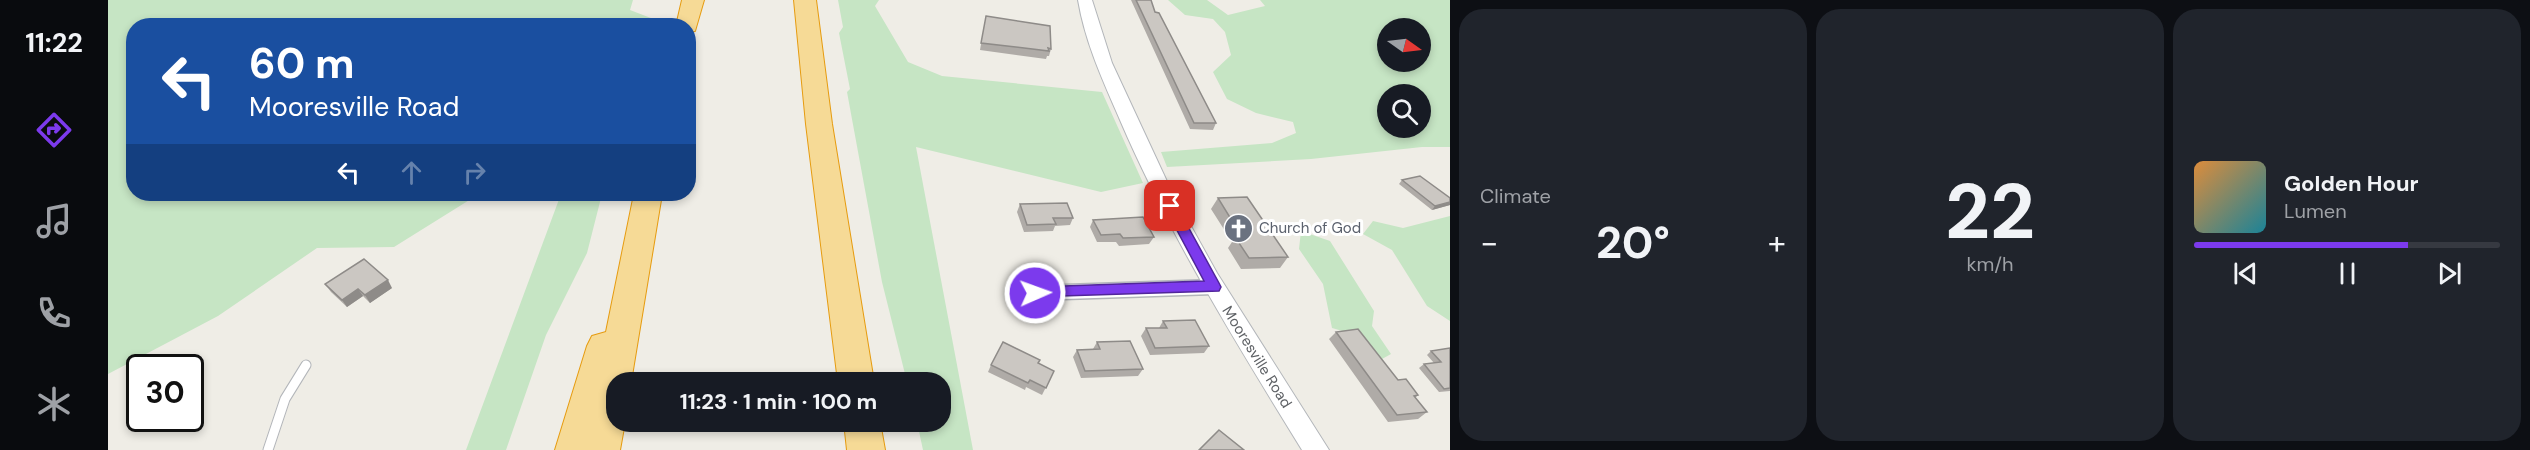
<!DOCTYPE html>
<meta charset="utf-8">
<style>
:root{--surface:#171b24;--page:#20242c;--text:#f1f3f6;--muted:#9ea1a6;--line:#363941;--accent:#7c3aed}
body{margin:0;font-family:"DM Sans",sans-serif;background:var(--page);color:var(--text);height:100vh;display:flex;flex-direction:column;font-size:22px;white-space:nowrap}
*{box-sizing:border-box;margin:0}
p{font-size:20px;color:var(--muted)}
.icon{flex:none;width:33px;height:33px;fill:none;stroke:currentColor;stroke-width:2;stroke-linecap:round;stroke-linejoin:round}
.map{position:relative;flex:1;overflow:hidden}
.side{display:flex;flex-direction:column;gap:9px;padding:9px;background:#0d0f14;width:1080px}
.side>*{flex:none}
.hud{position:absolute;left:18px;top:18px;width:570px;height:183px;border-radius:24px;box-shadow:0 3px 9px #0003;background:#1a4fa0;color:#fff;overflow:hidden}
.needle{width:39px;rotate:104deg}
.buttons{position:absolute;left:1269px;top:18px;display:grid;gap:12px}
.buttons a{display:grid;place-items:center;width:54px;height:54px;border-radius:50%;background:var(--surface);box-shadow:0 3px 9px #0003;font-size:30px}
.speed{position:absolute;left:18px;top:354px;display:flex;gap:12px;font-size:30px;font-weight:700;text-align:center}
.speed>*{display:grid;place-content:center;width:78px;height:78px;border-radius:50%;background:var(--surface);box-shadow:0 3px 9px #0003;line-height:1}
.speed .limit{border:3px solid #111;border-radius:9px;background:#fff;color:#111}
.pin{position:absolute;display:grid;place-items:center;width:51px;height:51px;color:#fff;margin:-26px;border-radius:12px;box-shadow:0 3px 9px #0006}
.me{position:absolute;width:66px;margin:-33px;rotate:88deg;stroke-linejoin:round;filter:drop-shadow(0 0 4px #0008)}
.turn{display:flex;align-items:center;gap:21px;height:126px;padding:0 24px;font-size:27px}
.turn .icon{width:78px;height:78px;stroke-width:2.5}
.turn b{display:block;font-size:42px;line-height:51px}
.lanes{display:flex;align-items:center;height:57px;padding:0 24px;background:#0003;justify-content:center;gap:30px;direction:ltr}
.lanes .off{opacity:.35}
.big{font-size:45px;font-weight:700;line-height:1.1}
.side .tile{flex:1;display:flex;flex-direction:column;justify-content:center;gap:9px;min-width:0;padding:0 21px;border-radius:24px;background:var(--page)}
.side .dial{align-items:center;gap:0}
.dial b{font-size:78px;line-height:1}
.song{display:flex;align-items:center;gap:18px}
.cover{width:72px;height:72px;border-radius:9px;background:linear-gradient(135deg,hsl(30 70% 55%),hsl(190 70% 35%))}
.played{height:6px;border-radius:3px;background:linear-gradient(90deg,var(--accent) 70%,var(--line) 70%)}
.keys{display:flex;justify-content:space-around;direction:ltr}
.heat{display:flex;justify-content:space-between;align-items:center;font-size:33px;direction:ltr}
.side .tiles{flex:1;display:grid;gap:9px;grid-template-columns:repeat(3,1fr)}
.trip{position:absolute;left:498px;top:372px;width:345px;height:60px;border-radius:24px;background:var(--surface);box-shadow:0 3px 9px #0003;font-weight:700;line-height:60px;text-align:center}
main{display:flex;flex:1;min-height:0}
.dock{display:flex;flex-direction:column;width:108px;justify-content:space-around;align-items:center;background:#090b0e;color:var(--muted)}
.dock .icon{width:42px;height:42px}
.dock .on{color:var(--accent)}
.dock b{font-size:27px;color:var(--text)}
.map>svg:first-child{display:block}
.green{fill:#c6e5c4;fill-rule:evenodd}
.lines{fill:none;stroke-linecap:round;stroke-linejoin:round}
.service-casing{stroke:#b3b6ba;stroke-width:11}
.minor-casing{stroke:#b3b6ba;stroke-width:3}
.tertiary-casing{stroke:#b3b6ba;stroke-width:2}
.motorway-casing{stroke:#e69b0f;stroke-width:2}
.service{stroke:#fff;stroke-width:9}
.minor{fill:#fff;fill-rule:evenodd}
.tertiary{fill:#fff;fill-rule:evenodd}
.motorway{fill:#f6da96;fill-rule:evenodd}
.wall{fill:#afaba7}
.shaded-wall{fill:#8e8b88}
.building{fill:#cbc7c2;stroke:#8e8b88;stroke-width:1.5}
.route{fill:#7c3aed;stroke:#51269a;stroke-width:1.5}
.labels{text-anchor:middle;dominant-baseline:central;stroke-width:6;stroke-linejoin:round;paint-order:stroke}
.worship-label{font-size:15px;fill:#5b616d;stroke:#fff;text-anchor:start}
.street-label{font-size:15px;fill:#5e6165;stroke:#fff}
</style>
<main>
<nav class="dock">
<b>11:22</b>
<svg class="icon on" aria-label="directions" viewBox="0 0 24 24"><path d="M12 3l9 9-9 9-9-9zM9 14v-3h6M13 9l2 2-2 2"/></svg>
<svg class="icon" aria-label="music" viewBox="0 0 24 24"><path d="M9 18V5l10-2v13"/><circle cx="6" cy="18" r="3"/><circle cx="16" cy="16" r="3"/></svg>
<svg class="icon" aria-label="phone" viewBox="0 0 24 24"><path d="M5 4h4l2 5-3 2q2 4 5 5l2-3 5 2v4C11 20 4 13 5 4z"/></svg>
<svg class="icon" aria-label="climate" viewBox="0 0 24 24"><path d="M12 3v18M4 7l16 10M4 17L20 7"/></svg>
</nav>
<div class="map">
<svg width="1342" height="450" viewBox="0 0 1342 450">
<rect width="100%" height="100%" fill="#efede6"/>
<!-- green -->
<path class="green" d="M0,0H525L522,10L548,20L546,26H26V194H371L286,247L209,248L110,316L0,374Z
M730,0H771L767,6L800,62L834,76L994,92L1035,183L993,192L808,147L865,450H815L809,422H832V382H799L774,282L739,92L742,89L731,33L735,27Z
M1060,0H1099L1120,15L1157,6L1152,0H1342V147H1314L1203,159L1059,167L1053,152L1164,143L1188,133L1185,122L1148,113L1119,99L1105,72L1123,55L1117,32L1105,19L1077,15ZM1280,28H1312V62H1280ZM1280,94H1312V128H1280Z
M453,194H494L479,253L438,335L398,450H358Z
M1342,216V321L1319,306L1284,250L1255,234L1265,221L1295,228Z
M1193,231L1222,241L1266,311L1264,326L1283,354L1274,359L1245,334L1224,328L1215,284L1191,249Z"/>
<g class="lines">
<defs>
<path id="service" d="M160,450L177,399L198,365"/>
<path id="minor" d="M1106,280L1112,282L1115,287L1112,292L1106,294L927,300L921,298L918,293L921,288L927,286Z"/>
<path id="tertiary" d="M970,0H984L1004,63L1063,190L1109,273L1221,450H1194C1128,343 1062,236 1012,120C995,81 977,42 970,0Z"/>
<path id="motorway" d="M574,0H596L587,31L580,32V26H568Z
M686,0H708L724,124L766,382H730L698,124Z
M526,194H554L523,382H508V422H517L512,450H447L479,346L484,336L498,332Z
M736,422H772L777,450H739Z"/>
</defs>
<!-- service casing -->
<use href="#service" class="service-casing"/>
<!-- minor casing -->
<use href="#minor" class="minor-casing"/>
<!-- tertiary casing -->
<use href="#tertiary" class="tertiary-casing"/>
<!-- motorway casing -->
<use href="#motorway" class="motorway-casing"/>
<!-- service -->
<use href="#service" class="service"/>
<!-- minor -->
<use href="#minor" class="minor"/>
<!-- tertiary -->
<use href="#tertiary" class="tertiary"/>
<!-- motorway -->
<use href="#motorway" class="motorway"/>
</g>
<!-- wall -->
<path class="wall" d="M1023,0H1043L1047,12L1108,123L1105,130L1082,129Z
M878,16L943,49L941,56H939L938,59L872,50Z
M1294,180L1342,198V205L1324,210L1291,184Z
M1110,198L1180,257L1172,268L1133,269L1120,248L1124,242L1103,209Z
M912,204L965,218L962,225L947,226L945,231L916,232L909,212Z
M985,220L1046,237L1041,244L1011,246L1008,242H989L982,227Z
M217,284L284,288L262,303L255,296L239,307L223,292Z
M1055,321L1101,346L1096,353L1042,355L1033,336L1038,328H1051Z
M1228,332L1310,395L1307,398L1319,412L1310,419L1280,422L1221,339Z
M989,342L1035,369L1030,376L973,378L965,357L969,350L985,349Z
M1342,348V391L1331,392L1311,368L1316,364L1326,363L1319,355L1323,351Z
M930,363L946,371L934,395L918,387L917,390L880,372L883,365Z"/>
<!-- shaded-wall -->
<path class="shaded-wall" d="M1342,202V205L1324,210L1327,206Z
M280,280L284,288L262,303L257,295Z
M250,289L255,296L239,307L234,300Z"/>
<!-- building -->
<path class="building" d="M1028,0H1043L1047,12L1051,13L1108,123H1086Z
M878,16L942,26L943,49L940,48L941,51L873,43Z
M1312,176L1342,198V202L1327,206L1294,180Z
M1139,197L1180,257L1141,258L1127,237H1134L1110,198Z
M959,203L965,218H945L948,224L919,225L912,204Z
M1035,217L1046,237L1015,238L1012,234L993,235L985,220Z
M256,259L280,280L257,295L250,289L234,300L217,284Z
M1087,320L1101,346L1047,348L1038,328H1059L1055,321Z
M1250,329L1290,380L1298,379L1310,395L1306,396L1319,412L1289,415L1228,332Z
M1022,341L1035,369L977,371L969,350L992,349L989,342Z
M895,342L932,360L930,363L946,371L938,388L922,380L920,383L883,365Z
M1342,348V388L1336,389L1316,364L1333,362L1323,351Z
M1111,430L1136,450H1091Z"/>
<!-- route -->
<path class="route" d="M1062,201L1067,203L1111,283L1113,287L1111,291L922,297L919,293L927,287L1096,281L1056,206Z"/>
<!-- icons -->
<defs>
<symbol id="church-disc" viewBox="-11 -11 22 22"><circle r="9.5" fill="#6b7280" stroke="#fff"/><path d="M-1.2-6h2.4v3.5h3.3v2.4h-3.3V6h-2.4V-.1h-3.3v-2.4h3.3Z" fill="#fff"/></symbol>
</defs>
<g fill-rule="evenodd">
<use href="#church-disc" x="1114" y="212" width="33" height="33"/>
</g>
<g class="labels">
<!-- worship labels -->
<g class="worship-label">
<text x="1151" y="228">Church of God</text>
</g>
<!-- street labels -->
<g class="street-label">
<text transform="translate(1149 357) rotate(58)">Mooresville Road</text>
</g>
</g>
</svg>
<div class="buttons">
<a><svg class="needle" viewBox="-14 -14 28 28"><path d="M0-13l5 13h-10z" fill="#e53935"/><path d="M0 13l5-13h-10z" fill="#9ea1a6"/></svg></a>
<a><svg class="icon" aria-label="search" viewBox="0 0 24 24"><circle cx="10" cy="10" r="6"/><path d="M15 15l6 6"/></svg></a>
</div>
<div class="speed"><div class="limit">30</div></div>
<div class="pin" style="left:1062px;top:206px;background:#d93025"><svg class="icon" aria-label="arrive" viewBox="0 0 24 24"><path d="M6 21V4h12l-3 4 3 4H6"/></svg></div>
<svg class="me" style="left:927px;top:293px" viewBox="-20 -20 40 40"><circle r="17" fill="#7c3aed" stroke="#fff" stroke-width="3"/><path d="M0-11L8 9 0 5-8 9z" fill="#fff"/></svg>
<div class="trip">11:23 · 1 min · 100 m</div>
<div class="hud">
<div class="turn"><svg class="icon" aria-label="left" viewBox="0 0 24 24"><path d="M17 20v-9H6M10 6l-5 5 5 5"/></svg><div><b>60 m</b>Mooresville Road</div></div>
<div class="lanes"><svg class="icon" aria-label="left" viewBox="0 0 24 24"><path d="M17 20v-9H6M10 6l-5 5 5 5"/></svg><svg class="icon off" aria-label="ahead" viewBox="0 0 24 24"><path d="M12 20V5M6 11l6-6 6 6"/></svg><svg class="icon off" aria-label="right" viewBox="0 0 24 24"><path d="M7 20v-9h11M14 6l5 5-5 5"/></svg></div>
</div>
</div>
<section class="side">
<div class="tiles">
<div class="tile"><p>Climate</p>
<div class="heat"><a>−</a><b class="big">20°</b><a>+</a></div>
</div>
<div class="tile dial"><b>22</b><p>km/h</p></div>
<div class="tile">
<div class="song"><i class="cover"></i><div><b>Golden Hour</b><p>Lumen</p></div></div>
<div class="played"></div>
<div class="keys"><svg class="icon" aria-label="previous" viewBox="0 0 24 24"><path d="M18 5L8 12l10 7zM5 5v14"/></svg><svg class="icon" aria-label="pause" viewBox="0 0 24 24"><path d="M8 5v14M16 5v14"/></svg><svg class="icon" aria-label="next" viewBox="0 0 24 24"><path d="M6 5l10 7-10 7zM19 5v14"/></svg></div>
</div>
</div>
</section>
</main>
